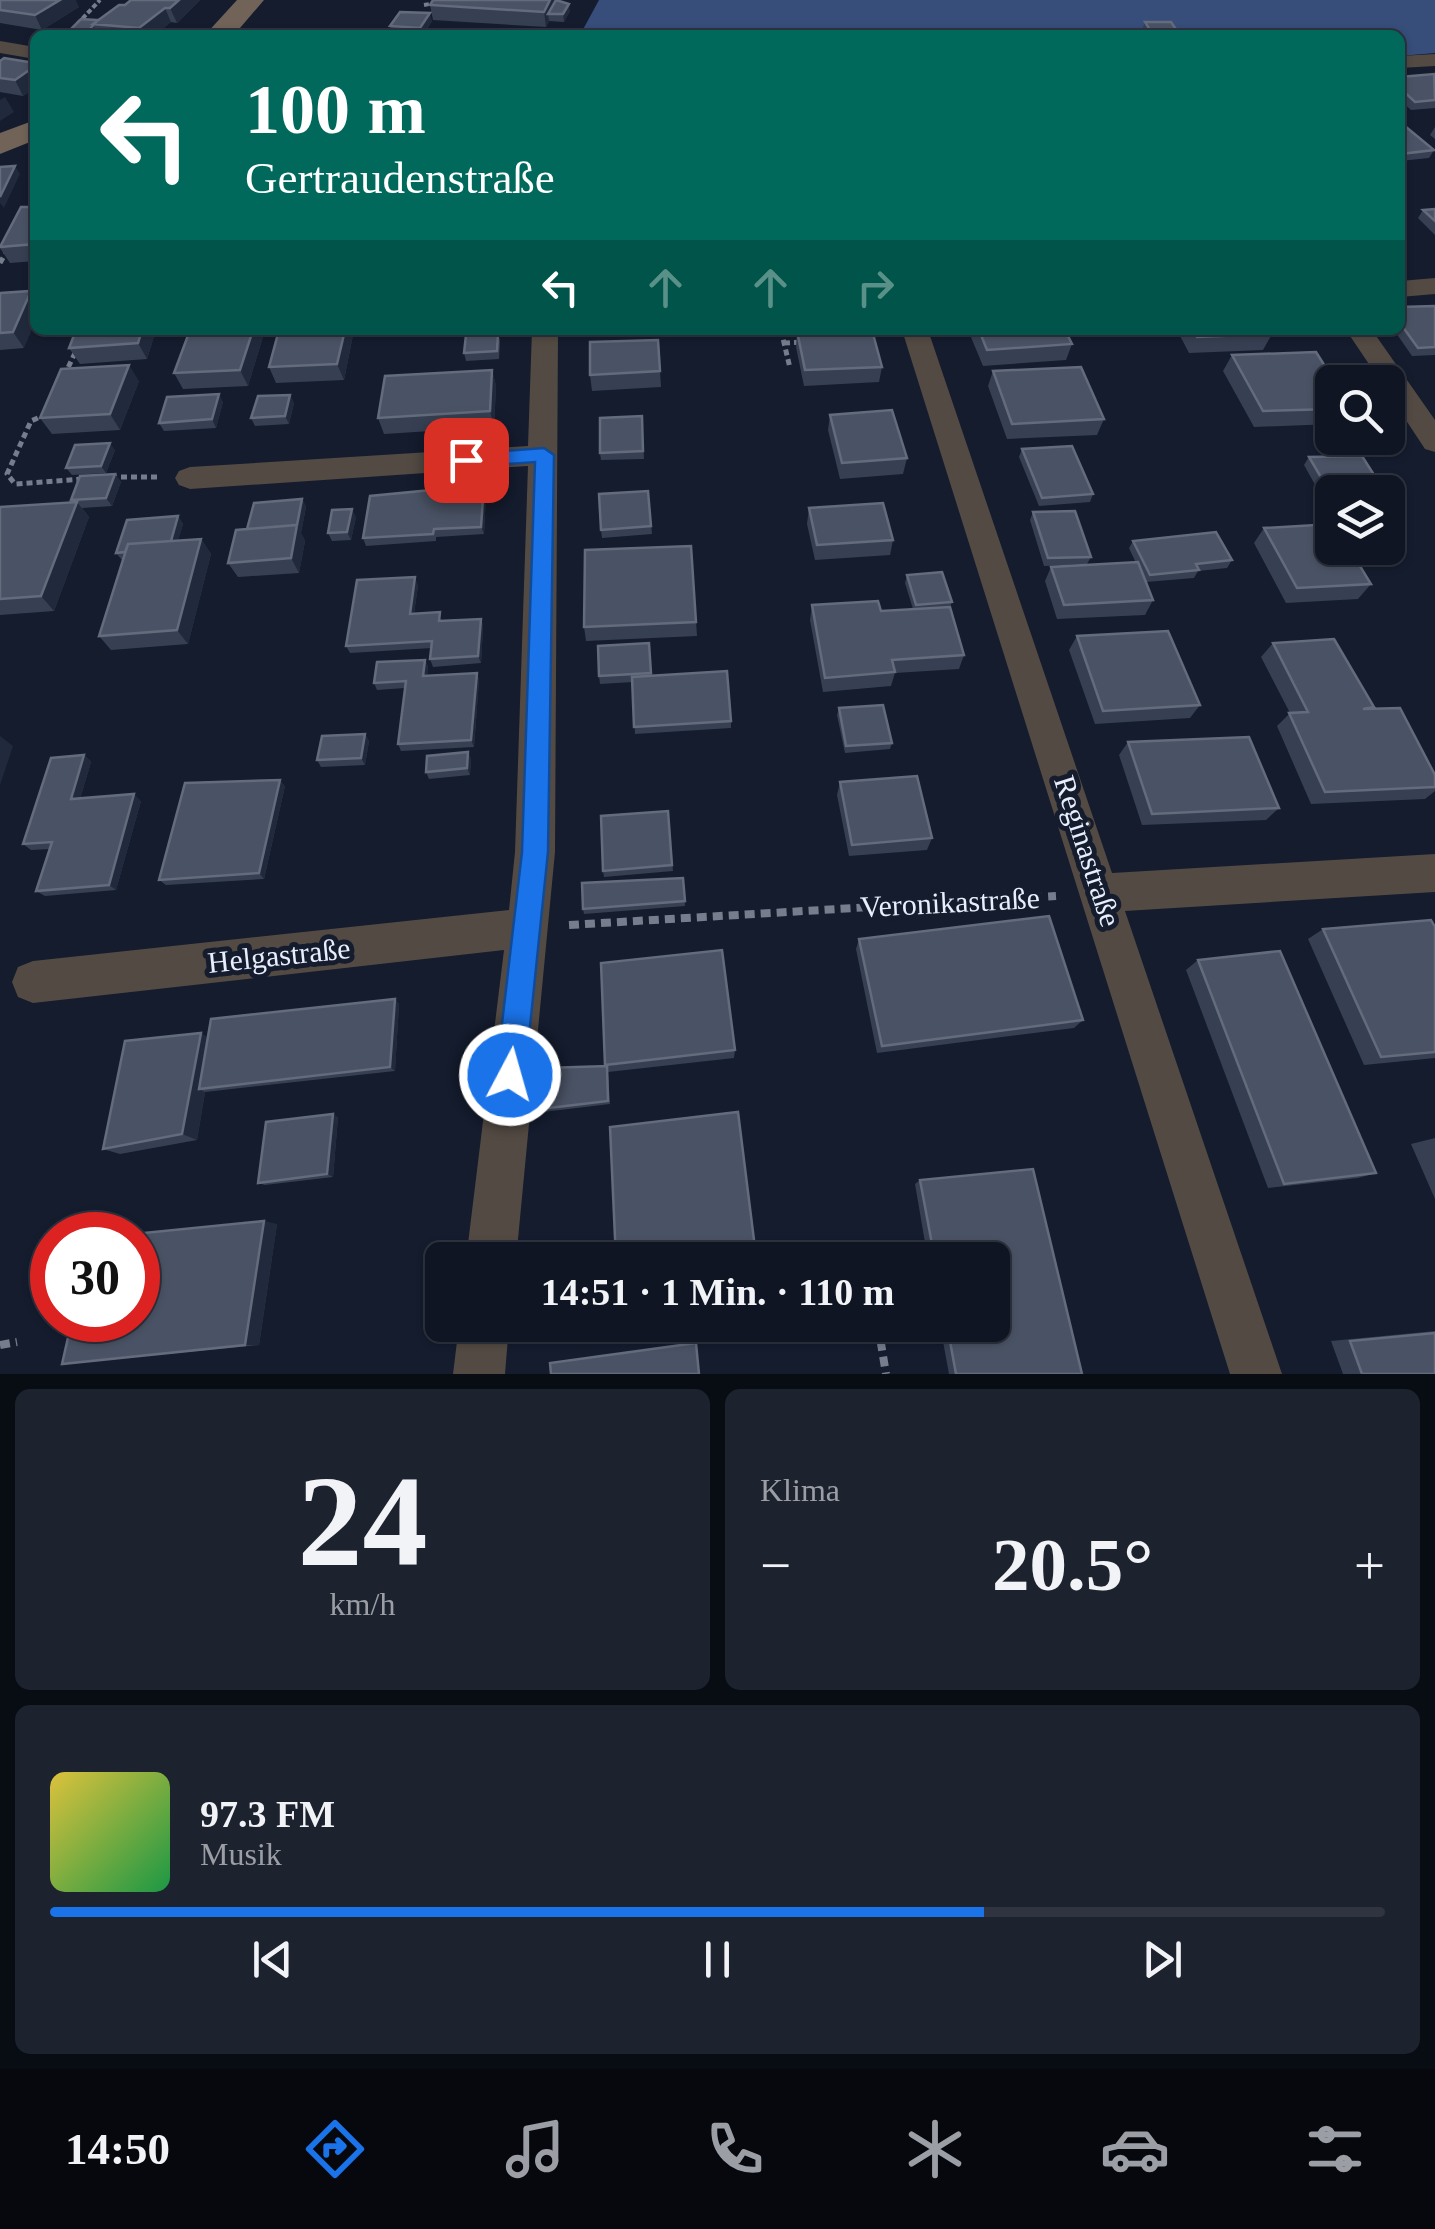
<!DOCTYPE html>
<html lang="de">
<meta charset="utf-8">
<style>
:root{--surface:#0f1522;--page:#1d222f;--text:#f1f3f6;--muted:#9b9fa5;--line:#2f3440;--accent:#1a73e8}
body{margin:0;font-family:Georgia,serif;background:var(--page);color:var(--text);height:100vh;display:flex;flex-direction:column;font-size:38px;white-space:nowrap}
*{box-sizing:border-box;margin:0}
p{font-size:32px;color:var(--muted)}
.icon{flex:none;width:55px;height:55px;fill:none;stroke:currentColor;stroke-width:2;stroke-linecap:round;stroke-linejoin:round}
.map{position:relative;height:1374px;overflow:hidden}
.drawer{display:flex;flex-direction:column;gap:15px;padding:15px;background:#080c13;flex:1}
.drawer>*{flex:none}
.hud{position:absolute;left:30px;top:30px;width:1375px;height:305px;border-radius:15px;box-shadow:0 2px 8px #0004,0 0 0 2px var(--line);background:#00695c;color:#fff;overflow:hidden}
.tools{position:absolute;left:1315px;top:365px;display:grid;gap:20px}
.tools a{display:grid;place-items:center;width:90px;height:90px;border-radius:15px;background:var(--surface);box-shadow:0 2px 8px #0004,0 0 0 2px var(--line);font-size:50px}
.speed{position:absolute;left:30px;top:1212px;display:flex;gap:20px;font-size:50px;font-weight:700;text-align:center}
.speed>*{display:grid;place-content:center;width:130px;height:130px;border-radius:50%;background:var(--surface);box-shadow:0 2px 8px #0004,0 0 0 2px var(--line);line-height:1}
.speed .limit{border:15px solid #d22;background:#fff;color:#111}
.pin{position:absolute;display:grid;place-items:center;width:85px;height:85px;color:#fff;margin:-42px;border-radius:20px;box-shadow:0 5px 15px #0006}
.me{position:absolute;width:110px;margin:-55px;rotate:6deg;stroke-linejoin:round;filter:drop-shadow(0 0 8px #0008)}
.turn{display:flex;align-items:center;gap:35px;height:210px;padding:0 50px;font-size:45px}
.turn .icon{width:130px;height:130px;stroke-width:2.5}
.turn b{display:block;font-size:70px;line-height:85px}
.lanes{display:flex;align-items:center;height:95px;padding:0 50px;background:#0003;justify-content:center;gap:50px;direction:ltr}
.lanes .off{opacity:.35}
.big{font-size:75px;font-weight:700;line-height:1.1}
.drawer .widget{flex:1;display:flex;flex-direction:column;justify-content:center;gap:15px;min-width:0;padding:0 35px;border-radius:15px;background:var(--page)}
.drawer .dial{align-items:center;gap:0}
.dial b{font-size:130px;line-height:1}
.song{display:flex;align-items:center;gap:30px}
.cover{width:120px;height:120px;border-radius:15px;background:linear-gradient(135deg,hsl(50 70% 55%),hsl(140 70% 35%))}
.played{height:10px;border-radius:5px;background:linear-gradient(90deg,var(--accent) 70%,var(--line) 70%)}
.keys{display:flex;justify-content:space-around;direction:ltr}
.heat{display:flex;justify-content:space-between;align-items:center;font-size:55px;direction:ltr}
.drawer .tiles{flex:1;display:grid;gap:15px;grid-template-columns:1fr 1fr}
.widget:last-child{grid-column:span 2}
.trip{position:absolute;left:425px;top:1242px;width:585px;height:100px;border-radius:15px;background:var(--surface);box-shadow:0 2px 8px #0004,0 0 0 2px var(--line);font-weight:700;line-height:100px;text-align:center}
.menu{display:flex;height:160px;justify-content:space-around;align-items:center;background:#06080e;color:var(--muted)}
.menu .icon{width:70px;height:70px}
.menu .current{color:var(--accent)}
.menu b{font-size:45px;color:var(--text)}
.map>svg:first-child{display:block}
.forest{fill:#374d7a}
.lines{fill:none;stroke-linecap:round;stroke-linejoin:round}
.path-far2{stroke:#767d8d;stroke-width:4;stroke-dasharray:5 2.5;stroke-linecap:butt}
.path-far1{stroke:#767d8d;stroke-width:5;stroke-dasharray:6 4;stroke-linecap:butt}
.path{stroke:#767d8d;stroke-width:8;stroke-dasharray:10 6;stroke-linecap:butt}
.street{fill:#534a43;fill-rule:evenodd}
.secondary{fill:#716358;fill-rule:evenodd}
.wall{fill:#374053}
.shaded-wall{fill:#212a3c}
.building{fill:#4a5365;stroke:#636b7c;stroke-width:2.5}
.route{fill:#1a73e8;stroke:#114b97;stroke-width:2.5}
.labels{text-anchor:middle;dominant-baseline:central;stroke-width:10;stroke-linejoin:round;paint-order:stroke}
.street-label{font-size:30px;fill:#e8eefb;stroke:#141c2e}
</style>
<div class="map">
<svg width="1435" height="1374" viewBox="0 0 1435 1374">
<rect width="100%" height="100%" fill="#141c2e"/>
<!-- forest -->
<path class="forest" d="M599,0H1435V53L1400,56V35H580Z"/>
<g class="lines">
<!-- path-far2 -->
<path class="path-far2" d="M424,5L453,0
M67,35L100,0"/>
<!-- path-far1 -->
<path class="path-far1" d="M0,263L8,249
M781,330L790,368
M784,343L803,342
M64,376L76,351
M47,414L31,421L7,474L15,484L83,479
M111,477H158"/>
<!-- path -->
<path class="path" d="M569,925L1056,896
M866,1247L868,1260
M878,1325L886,1374
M0,1345L17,1342"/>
<!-- street -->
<path class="street" d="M0,41L35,47V59L0,53Z
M1435,54V66L1400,68V56Z
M1435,278V294L1400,297V281Z
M532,330H558L555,852L516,1260H466L504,950L33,1003L18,997L12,982L18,967L33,961L509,910L515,852L528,466L190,489L179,485L175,478L179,471L190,467L528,446Z
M902,330H928L1112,873L1435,854V892L1125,911L1282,1374H1230Z
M1346,330H1372L1435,420V452L1425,449L1388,393V382H1381Z
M459,1325H509L505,1374H453Z"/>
<!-- secondary -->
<path class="secondary" d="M237,0H264L234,35H205Z
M35,120V140L0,154V133Z"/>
</g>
<!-- wall -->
<path class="wall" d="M0,0L79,7L42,30L0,23Z
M200,0L177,23L171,22L155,35H98L97,33L95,35H71L69,31L99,20Z
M433,0H560L570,11L564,22L549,21L546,27L433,20L430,5Z
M432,21L423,35L392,34L390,26Z
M1145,22L1180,35H1146L1142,30Z
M0,61L35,63V88L23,96L0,92Z
M1435,75V108L1411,110L1400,100V77Z
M1400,122L1434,150L1429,158L1400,161Z
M1435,127V139L1430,135Z
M35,207V261L10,263L0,248V245Z
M1435,209V235L1418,218L1423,210Z
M0,293L24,348L0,350Z
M1435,306V355L1412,356L1394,330H1400V307Z
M76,330H156L147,359L80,364L69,348Z
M190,330H265L248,386L183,389L174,373Z
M354,330L344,380L276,383L269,367Z
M405,330H499V331L407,337Z
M601,330H669V335L602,337Z
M968,330H1065L1072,344L1066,360L983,366Z
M1177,330H1269L1272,334L1263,350L1189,353Z
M797,331L882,367L879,382L804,386L796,347Z
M498,333L500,341L499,359L466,361L464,353Z
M658,340L661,387L592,391L590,375Z
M1232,355L1332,382V424L1254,427L1223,371Z
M492,370L496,386L494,427L384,434L378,418Z
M993,371L1104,419L1097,435L1007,439L988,386Z
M139,381L120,430L52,434L40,418Z
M223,402L216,428L164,431L159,423Z
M294,403L289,424L255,426L251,418Z
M830,415L907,458L903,474L840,479L828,430Z
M642,416L644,459L601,460L600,453Z
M1022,449L1093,494L1090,502L1039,506L1019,457Z
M115,450L106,473L72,475L66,468Z
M1309,457L1383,489L1380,492H1332V498L1323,499L1304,465Z
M115,474L121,482L112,506L82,508L89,517L54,611L0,615V507L72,502L71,500Z
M484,485L486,493L484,534L436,537V541L366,546L363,538Z
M648,491L652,534L602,538L601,530Z
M302,499L306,507L301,533L305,541L299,573L238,577L228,563L247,529Z
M809,508L893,540L890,555L815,560L807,524Z
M1033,512L1091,557L1087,564L1044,566L1030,520Z
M178,516L183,524L178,540L201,539L211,554L188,644L111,650L99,636L122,560L116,553Z
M356,517L351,540L332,541L328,533Z
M1264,528L1371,584L1358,599L1286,603L1254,543Z
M1133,541L1232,560L1227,568L1198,571L1194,578L1146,582L1153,600L1145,615L1057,619L1045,581L1051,567L1136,563L1129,548Z
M691,546L697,636L586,641L584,627Z
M907,575L952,602L950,607L964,655L959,669L895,673L891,686L823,692L810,620L812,605L881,611L913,609L905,583Z
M418,585L414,614L443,620V621L481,619L483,626L481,663L433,667L430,659L432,648L350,653L346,646Z
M1077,636L1200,705L1190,718L1095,724L1069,650Z
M649,643L651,675L731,721V728L635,734L633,682L600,684L599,676Z
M1273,643L1374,707L1372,709L1435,775V791L1425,799L1311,804L1277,726L1290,713L1261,657Z
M425,660L428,667L427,676L477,673L479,680L474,747L401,751L398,744L405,688L377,690L374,683Z
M839,708L892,743L890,749L845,753L837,715Z
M365,734L369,741L365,765L321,767L317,760Z
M1128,742L1279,808L1266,820L1142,825L1119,755Z
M84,755L91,762L80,799L141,801L116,890L45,896L36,891L50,849L31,850L23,844Z
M471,758L470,775L429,779L426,772Z
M840,782L932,838L927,850L849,856L837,795Z
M285,786L264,879L166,885L159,880Z
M668,811L673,871L604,877L603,871Z
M683,878L685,906L584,914L583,909Z
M1435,927V1058L1364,1065L1308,939L1323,929Z
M859,939L1083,1020L1074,1028L877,1053L856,949Z
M1198,960L1376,1173L1358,1178L1268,1188L1186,970Z
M395,999L399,1004L395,1071L205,1092L197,1140L120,1154L103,1149L208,1037Z
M735,1050L734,1058L608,1072L610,1104L543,1112L540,1109L606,1066Z
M338,1117L333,1177L265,1185L258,1183Z
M1435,1138V1199L1411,1144Z
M1033,1169L1082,1374H949L940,1325H992V1260H928L915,1184L920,1180Z
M277,1224L259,1345L62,1364Z
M1435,1331V1374H1343L1331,1341Z"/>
<!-- shaded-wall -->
<path class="shaded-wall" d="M60,0H76L79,7L42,30L35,15Z
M179,0H200L177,23L170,8Z
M550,0H560L553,14H548L549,21L546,27L544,12Z
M569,4L570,11L564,22L563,14Z
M165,8L171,22L155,35H142L139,28Z
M430,13L432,21L422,35L420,28Z
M93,25L97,33L95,35H89L87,32Z
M35,66V88L23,96L15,80Z
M5,97L14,112L0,121V100Z
M15,166L20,174L4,208L0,203V197Z
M31,291L35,297V323L24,348L13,332Z
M142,330H156L147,359L138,343Z
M253,330H265L248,386L240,370Z
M345,330H354L344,380L337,364Z
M129,365L139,381L120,430L110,414Z
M492,370L496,386L494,427L490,411Z
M219,394L223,402L216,428L212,419Z
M290,395L294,403L289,424L285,416Z
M110,443L115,450L106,473L101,466Z
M115,474L121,482L112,506L106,498Z
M484,485L486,493L484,534L481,527Z
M302,499L306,507L301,533L305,541L299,573L291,558Z
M77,502L89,517L54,611L41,596Z
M352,509L356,517L351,540L347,532Z
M178,516L183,524L174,557L168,549Z
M201,539L211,554L188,644L177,630Z
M415,577L418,585L413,621L410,614Z
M481,619L483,626L481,663L478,656Z
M425,660L428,667L426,683L423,676Z
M477,673L479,680L474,747L471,740Z
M365,734L369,741L365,765L361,758Z
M0,736L13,746L0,785Z
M468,752L471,758L470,775L467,768Z
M84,755L91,762L78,806L71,799Z
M280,780L285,786L264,879L259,873Z
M134,794L141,801L116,890L109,885Z
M395,999L399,1004L395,1071L390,1067Z
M201,1033L214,1041L199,1089L205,1092L197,1140L182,1134Z
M333,1114L338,1117L333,1177L327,1174Z
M264,1221L277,1224L259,1345H245Z"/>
<!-- building -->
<path class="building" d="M0,0H60L35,15L0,10Z
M131,0H179L170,8H165L139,28L93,24L119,5H125Z
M433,0H550L544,12L430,5Z
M556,0L569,4L563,14H548Z
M400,12L430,13L420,28L390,26Z
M81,19L98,20L87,32L69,31Z
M1145,22H1171L1180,35H1153Z
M4,58L35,63V66L15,80L0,78V61Z
M1434,74L1435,100L1415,102L1400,88V77Z
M1400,122L1434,150L1400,154Z
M15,166L0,197V167Z
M21,207H35V244L0,247Z
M1435,209V221L1423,210Z
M31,291L13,332L0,333V293Z
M1435,306V347L1418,348L1400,323V307Z
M76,330H142L138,343L69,348Z
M190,330H253L240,370L174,373Z
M279,330H345L337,364L269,367Z
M872,330L882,367L805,370L797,331Z
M979,330H1065L1072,344L987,350Z
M1193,330H1269L1272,334L1197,337Z
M498,333L497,351L464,353L466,335Z
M658,340L660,371L590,375V342Z
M1316,352L1335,382H1332V409L1263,411L1232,355Z
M129,365L110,414L40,418L61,369Z
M1081,367L1104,419L1012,424L993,371Z
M492,370L490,411L378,418L385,376Z
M219,394L212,419L159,423L167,397Z
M290,395L285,416L251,418L258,396Z
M892,410L907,458L842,463L830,415Z
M642,416L643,451L600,453V418Z
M110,443L101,466L66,468L75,445Z
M1072,446L1093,494L1042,498L1022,449Z
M1362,456L1383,489L1329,491L1309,457Z
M115,474L106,498L71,500L80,476Z
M484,485L481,527L434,529L433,534L363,538L370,496Z
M648,491L651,526L601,530L599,494Z
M302,499L297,525L247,529L254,503Z
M77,502L41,596L0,599V507Z
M883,503L893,540L817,545L809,508Z
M352,509L347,532L328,533L332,510Z
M1075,511L1091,557L1048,558L1033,512Z
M178,516L171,541L128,544L125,552L116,553L127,520Z
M1332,524V548H1349L1371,584L1297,588L1264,528Z
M297,525L291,558L228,563L236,530Z
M1216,532L1232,560L1196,564L1199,570L1150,575L1133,541Z
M201,539L177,630L99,636L128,544Z
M691,546L696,622L584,627L585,550Z
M1138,562L1153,600L1064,605L1051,567Z
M942,572L952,602L916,605L907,575Z
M415,577L410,614L440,612L439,621L481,619L478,656L430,659L432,641L346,646L357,580Z
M878,601L881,611L950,607L964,655L892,660L895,672L825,678L812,605Z
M1168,631L1200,705L1103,711L1077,636Z
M1334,639L1374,707L1363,709L1400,708L1435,775V787L1325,792L1289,713L1308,712L1273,643Z
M649,643L651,673L599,676L598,646Z
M425,660L423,676L477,673L471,740L398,744L406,681L374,683L377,662Z
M727,671L731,721L634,727L632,677Z
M883,705L892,743L846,746L839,708Z
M365,734L361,758L317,760L322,736Z
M1249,737L1279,808L1152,814L1128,742Z
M468,752L467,768L426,772L427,756Z
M84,755L71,799L134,794L109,885L36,891L52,842L23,844L51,758Z
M917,776L932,838L852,845L840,782Z
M280,780L259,873L159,880L185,783Z
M668,811L672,865L603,871L601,816Z
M683,878L685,901L583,909L582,883Z
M1049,916L1083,1020L882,1046L859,939Z
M1431,920L1435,927V1052L1381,1057L1323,929Z
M722,950L735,1050L605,1065L601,963Z
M1280,951L1376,1173L1284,1184L1198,960Z
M395,999L390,1067L199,1089L211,1019Z
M201,1033L182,1134L103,1149L125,1041Z
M607,1066L608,1101L540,1109L545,1068Z
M738,1112L756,1256L727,1260H616L610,1127Z
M333,1114L327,1174L258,1183L266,1122Z
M1033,1169L1082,1374H956L947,1325H992V1260H935L920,1180Z
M264,1221L245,1345L62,1364L72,1320H138V1235H124Z
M1435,1333V1374H1362L1350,1341Z
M696,1343L699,1374H551L550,1363Z"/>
<!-- route -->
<path class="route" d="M544,448L554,455L548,852L525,1075L520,1085L510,1090L500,1085L496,1075L522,852L535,462L466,467L456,460L466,454Z"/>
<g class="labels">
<!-- street labels -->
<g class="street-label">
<text transform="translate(1088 851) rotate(72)">Reginastraße</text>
<text transform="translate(950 902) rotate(-3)">Veronikastraße</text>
<text transform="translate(279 955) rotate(-6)">Helgastraße</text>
</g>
</g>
</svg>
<div class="tools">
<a><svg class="icon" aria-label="search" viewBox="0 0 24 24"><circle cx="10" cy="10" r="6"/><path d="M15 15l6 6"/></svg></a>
<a><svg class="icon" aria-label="layers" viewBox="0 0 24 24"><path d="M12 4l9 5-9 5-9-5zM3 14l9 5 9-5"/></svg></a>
</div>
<div class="speed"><div class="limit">30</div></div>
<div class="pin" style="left:466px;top:460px;background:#d93025"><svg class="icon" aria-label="arrive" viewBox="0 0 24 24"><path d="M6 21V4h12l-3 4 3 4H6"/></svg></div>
<svg class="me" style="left:510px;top:1075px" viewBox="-20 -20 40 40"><circle r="17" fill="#1a73e8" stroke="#fff" stroke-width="3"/><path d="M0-11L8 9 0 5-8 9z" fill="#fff"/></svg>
<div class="trip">14:51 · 1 Min. · 110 m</div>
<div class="hud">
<div class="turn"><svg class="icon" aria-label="left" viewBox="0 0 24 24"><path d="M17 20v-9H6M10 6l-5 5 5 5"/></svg><div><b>100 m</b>Gertraudenstraße</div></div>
<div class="lanes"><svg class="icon" aria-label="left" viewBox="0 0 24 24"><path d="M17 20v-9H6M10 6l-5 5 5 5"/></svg><svg class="icon off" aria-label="ahead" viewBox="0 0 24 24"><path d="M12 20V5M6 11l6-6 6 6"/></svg><svg class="icon off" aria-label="ahead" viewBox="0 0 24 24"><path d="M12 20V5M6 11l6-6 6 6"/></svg><svg class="icon off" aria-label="right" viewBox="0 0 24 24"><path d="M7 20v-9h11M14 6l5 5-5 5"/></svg></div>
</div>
</div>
<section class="drawer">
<div class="tiles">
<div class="widget dial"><b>24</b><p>km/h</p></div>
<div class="widget"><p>Klima</p>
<div class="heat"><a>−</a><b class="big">20.5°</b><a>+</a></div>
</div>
<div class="widget">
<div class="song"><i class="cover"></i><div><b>97.3 FM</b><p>Musik</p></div></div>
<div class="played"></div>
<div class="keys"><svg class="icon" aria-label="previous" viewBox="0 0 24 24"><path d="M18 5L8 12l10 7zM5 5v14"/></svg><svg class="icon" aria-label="pause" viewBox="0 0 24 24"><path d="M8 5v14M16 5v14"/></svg><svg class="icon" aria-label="next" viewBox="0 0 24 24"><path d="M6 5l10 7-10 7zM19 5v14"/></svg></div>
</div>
</div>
</section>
<nav class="menu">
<b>14:50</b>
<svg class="icon current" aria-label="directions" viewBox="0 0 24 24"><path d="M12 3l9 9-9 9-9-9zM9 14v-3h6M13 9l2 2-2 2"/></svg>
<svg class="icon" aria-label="music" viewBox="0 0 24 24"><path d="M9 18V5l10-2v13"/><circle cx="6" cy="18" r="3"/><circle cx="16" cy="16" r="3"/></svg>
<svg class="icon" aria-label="phone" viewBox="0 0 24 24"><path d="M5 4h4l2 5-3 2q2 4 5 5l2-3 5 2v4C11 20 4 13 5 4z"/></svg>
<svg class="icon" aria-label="climate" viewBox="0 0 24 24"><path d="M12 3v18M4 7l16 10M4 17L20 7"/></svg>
<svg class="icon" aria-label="car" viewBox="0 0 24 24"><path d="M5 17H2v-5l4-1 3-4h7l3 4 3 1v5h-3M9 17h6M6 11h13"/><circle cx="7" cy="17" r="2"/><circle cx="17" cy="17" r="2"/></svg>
<svg class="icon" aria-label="filters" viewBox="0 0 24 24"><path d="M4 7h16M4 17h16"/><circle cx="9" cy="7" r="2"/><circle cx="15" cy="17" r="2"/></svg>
</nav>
